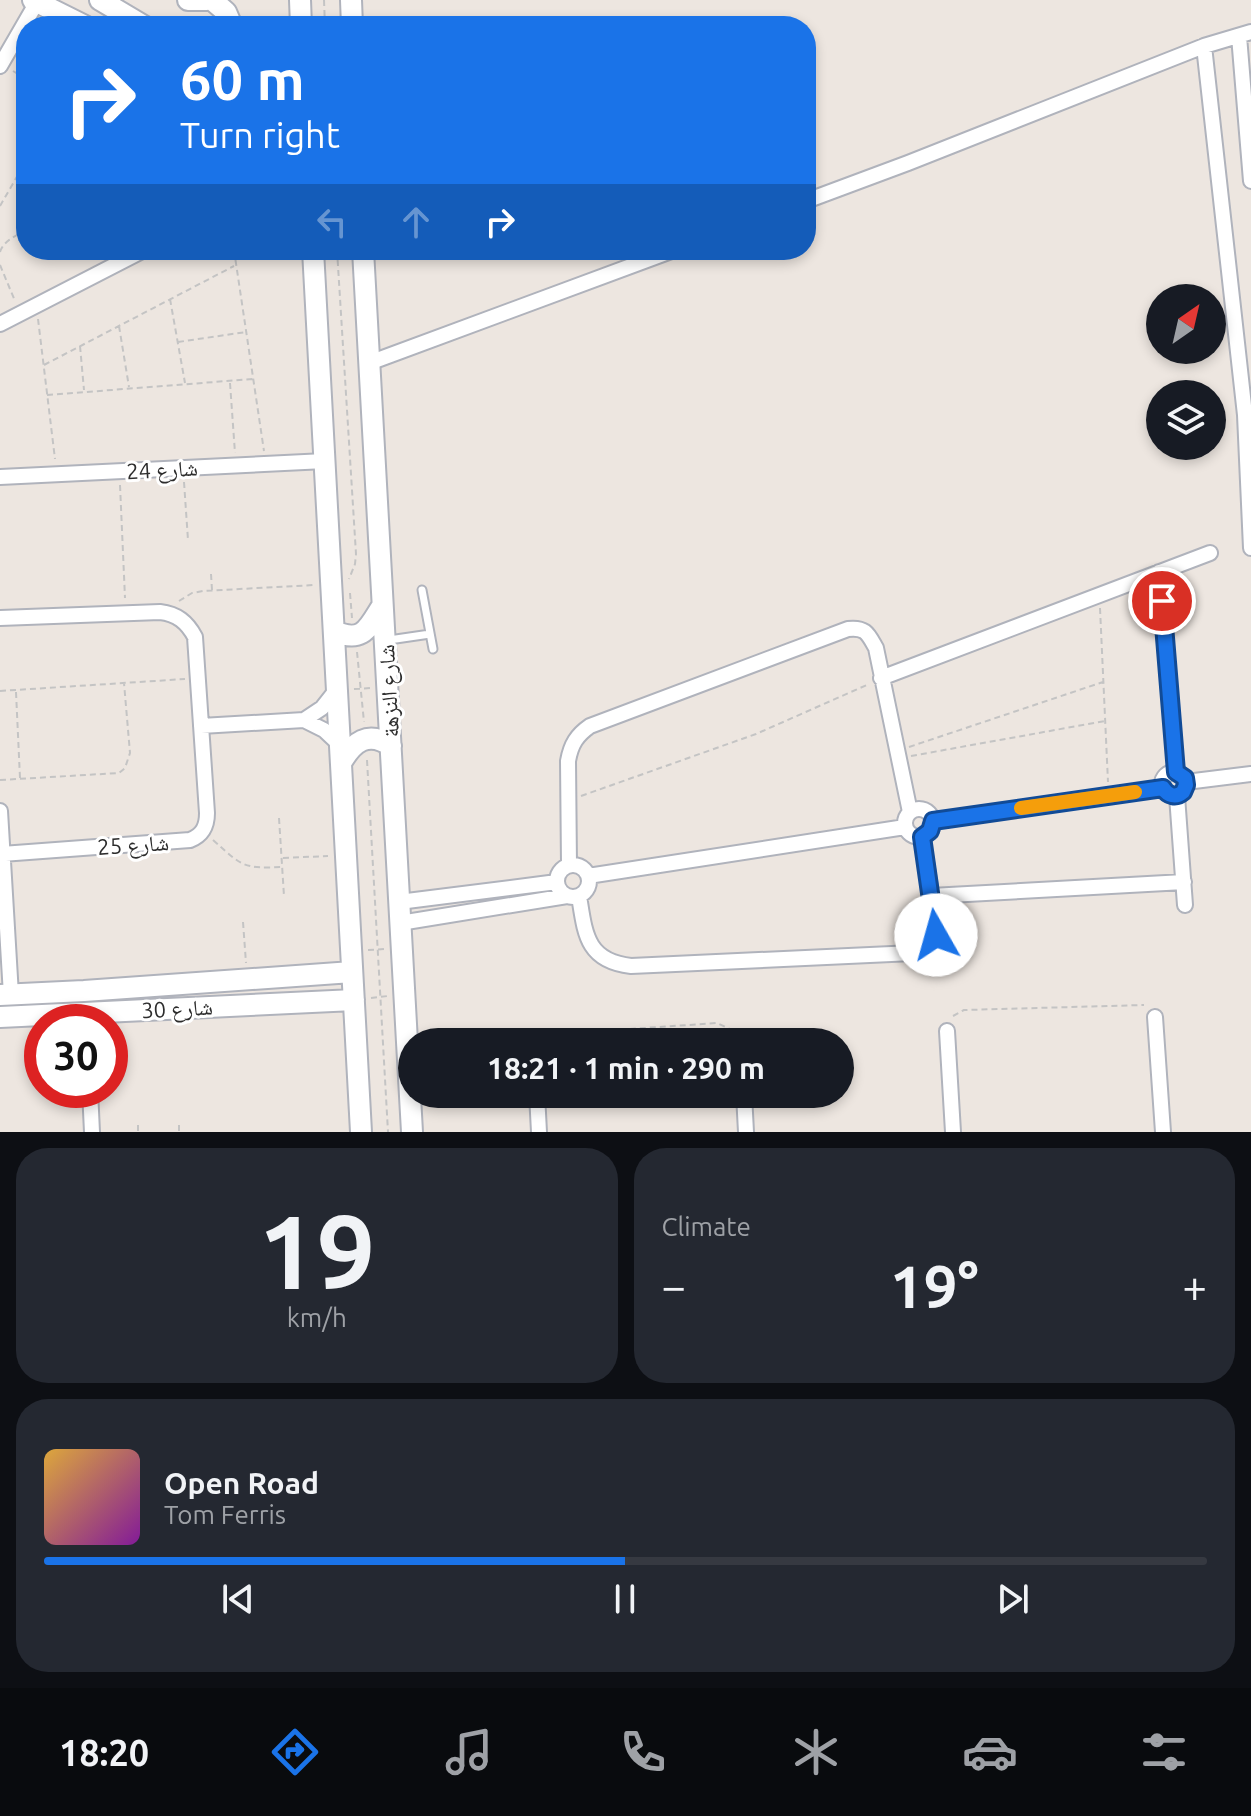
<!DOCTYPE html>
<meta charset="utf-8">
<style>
:root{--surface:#171b24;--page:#242831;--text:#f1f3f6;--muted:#9ea1a6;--line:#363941;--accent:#1a73e8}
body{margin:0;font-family:Ubuntu,"Noto Naskh Arabic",sans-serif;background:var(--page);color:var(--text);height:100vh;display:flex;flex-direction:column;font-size:30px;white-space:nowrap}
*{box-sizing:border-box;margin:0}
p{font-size:26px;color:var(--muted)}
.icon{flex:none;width:44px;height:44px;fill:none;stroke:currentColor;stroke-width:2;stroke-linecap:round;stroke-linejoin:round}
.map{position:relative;height:1132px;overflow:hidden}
.side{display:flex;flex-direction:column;gap:16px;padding:16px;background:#0d0f14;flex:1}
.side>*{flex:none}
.top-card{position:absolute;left:16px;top:16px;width:800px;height:244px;border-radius:32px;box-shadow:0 4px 12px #0003;background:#1a73e8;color:#fff;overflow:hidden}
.needle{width:52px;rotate:34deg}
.tools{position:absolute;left:1146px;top:284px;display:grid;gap:16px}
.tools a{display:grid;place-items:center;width:80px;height:80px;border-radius:50%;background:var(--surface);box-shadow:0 4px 12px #0003;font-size:40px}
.speed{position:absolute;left:24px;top:1004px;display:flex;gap:16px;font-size:40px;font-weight:700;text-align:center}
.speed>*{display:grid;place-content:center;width:104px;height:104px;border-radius:50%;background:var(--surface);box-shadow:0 4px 12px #0003;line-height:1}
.speed .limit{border:12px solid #d22;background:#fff;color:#111}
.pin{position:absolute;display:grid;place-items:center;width:68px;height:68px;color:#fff;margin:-34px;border:4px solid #fff;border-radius:50%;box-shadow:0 2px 8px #0007}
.me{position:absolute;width:88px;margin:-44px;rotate:353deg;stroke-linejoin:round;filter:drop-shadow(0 0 6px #0008)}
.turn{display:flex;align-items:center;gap:28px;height:168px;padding:0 32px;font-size:36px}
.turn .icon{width:104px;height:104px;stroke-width:2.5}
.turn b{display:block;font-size:56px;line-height:68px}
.lanes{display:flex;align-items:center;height:76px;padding:0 32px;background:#0003;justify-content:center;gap:40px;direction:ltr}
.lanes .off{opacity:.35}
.big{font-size:60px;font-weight:600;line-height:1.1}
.side .card{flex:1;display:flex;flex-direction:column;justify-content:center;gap:12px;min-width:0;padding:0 28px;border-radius:32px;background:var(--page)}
.side .dial{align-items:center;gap:0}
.dial b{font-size:104px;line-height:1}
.song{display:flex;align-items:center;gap:24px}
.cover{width:96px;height:96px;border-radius:12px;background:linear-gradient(135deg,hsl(40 70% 55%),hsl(290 70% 35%))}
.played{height:8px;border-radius:4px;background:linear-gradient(90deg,var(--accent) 50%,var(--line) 50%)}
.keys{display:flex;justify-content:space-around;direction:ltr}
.heat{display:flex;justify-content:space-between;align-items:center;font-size:44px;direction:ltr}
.side .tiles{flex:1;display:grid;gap:16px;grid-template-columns:1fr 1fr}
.card:last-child{grid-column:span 2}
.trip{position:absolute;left:398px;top:1028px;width:456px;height:80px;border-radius:40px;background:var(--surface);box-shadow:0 4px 12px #0003;font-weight:600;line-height:80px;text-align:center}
.tabs{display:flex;height:128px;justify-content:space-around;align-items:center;background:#090b0e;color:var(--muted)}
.tabs .icon{width:56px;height:56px}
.tabs .current{color:var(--accent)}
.tabs b{font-size:36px;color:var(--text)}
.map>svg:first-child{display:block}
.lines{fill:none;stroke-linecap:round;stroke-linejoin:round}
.lane-casing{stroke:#b0b3bc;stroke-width:11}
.street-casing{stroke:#b0b3bc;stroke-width:18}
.secondary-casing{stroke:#b0b3bc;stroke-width:24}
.path{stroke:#c4c4c4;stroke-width:2;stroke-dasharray:6 4;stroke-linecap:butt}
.lane{stroke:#fff;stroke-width:7}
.street{stroke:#fff;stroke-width:14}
.secondary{stroke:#fff;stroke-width:20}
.route-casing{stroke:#114b97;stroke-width:20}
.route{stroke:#1a73e8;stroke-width:14}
.slow{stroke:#f59e0b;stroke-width:14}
.labels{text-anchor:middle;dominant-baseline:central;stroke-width:6;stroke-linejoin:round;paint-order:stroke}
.street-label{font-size:22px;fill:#2d2d2d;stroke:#fff}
</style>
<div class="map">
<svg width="1251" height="1132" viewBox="0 0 1251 1132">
<rect width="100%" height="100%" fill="#ede6e0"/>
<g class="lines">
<defs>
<path id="lane" d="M422,590L433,649
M389,640L430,634"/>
<path id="street" d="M1239,36L1251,181
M1204,46L1245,415L1251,548
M0,66L37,2
M806,201L908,163L1204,46L1251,32
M0,324L144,250
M369,363L674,250
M0,477L325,461
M1159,572L1176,772
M0,618L160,612C177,614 187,622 195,637L207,813C207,826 203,835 190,840L2,854
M881,678L1210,553
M304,720L324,730L340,745
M201,726L304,720L322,708L337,689
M1162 784a12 12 0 1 1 24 0a12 12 0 1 1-24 0Z
M1186,782L1251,774
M1177,796L1185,905
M905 823a14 14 0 1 1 28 0a14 14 0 1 1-28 0Z
M0,811L11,995
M933,821L1163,788
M557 881a16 16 0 1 1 32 0a16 16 0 1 1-32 0Z
M569,865L568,761C571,744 577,735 590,726L848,629C866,627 868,634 876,648L910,812
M588,876L905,827
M579,896C585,933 586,961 631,966L913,953C929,949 936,941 936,925L922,837
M931,896L1184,882
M399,902L557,882
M400,923L567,896
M1155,1017L1163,1132
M947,1031L953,1132
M740,1040V1042
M90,1090L92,1132
M537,1094L539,1132
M744,1094L746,1132"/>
<path id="secondary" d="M33,0L85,26
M100,0L144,26
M188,0H207
M212,0L226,12L232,26
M300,0L301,26
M351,0L352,26
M313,250L361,1132
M363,250L412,1132
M334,631C363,644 368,628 382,606
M341,763C353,742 368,730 391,746
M0,995L84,991L352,972
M0,1017L354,1000"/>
</defs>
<!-- lane casing -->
<use href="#lane" class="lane-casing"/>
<!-- street casing -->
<use href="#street" class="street-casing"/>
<!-- secondary casing -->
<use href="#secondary" class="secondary-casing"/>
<!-- path -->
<path class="path" d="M324,0L325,26
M13,71L26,79
M20,175L26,179
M0,206L26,161
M234,250L264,451
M337,250L356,554L355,564L349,579
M0,252C4,240 16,236 26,230
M0,265L15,301
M170,299L185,383
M38,319L55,459
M119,326L129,387
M178,342L246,332
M80,346L84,390
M44,365L234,266
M230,383L235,453
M47,395L253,379
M184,482L188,540
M120,485L125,598
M211,574L212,590
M350,593L352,618
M179,601L192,593L203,591L314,585
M1100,608L1108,782
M357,652L364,722
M354,689L372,688
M0,691L185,679
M16,692L20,778
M909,747L1103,682
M911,756L1105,721
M367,760L388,1132
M0,780L119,773L125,768L130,753L124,683
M581,796L756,734L869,684
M279,818L284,896
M213,840C242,866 243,869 282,867
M283,858L328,856
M243,922L246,963
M368,950L386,949
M371,998L388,996
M953,1016L964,1010L1144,1005
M542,1042L557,1034L717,1023L732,1030
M138,1125V1132
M179,1125V1132"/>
<!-- lane -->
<use href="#lane" class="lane"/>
<!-- street -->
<use href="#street" class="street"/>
<!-- secondary -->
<use href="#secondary" class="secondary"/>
</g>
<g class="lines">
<defs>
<path id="route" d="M936,935L922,837L930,831L933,821L1163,788C1168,796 1176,798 1183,792L1186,785L1185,778L1176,772L1162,601"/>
</defs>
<!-- route casing -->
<use href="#route" class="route-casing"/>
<!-- route -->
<use href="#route" class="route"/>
<!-- slow -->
<path class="slow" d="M1021,808L1135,792"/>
</g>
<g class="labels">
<!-- street labels -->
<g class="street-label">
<text transform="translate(162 469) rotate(-3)">شارع 24</text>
<text transform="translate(388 691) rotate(-93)">شارع النزهة</text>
<text transform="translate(133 844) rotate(-4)">شارع 25</text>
<text transform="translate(177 1008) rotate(-3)">شارع 30</text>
</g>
</g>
</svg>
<div class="tools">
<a><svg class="needle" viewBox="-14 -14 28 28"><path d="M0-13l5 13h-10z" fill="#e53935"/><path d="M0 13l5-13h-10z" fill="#9ea1a6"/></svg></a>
<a><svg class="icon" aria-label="layers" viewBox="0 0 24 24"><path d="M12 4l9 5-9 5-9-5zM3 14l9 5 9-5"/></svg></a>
</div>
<div class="speed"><div class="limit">30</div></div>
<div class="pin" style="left:1162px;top:601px;background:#d93025"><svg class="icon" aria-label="arrive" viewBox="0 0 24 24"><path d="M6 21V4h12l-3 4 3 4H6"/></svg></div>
<svg class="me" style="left:936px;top:935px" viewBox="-20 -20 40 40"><circle r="19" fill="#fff"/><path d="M0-13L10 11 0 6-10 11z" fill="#1a73e8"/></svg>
<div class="trip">18:21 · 1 min · 290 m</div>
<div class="top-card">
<div class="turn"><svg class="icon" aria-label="right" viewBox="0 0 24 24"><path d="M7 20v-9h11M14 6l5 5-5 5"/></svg><div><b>60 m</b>Turn right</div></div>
<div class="lanes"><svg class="icon off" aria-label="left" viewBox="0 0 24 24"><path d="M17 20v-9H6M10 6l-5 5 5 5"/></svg><svg class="icon off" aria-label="ahead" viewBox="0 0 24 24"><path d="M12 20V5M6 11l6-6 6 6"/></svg><svg class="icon" aria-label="right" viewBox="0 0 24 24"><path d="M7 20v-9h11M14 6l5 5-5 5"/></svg></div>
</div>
</div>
<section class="side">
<div class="tiles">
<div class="card dial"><b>19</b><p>km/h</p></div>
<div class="card"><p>Climate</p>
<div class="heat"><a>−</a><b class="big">19°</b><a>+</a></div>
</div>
<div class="card">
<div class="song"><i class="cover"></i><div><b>Open Road</b><p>Tom Ferris</p></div></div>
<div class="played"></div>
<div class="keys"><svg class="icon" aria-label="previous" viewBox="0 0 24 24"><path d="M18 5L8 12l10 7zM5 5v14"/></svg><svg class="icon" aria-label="pause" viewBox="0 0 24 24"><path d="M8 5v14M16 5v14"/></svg><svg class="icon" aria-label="next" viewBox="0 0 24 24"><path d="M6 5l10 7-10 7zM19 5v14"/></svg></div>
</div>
</div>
</section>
<nav class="tabs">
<b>18:20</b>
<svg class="icon current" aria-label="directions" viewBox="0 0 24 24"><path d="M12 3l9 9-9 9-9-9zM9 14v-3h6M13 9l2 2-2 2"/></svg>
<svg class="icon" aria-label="music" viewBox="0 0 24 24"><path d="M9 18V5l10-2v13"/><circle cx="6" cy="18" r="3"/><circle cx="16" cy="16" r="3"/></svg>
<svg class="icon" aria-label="phone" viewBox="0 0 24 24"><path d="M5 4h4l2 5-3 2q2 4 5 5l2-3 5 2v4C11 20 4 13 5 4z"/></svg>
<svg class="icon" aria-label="climate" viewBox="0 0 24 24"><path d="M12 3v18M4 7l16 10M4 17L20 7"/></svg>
<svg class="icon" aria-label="car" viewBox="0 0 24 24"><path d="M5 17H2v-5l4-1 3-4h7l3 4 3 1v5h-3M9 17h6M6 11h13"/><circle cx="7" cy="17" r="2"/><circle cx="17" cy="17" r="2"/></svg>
<svg class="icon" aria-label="filters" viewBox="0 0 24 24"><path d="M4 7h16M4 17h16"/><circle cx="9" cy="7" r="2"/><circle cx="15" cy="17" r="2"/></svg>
</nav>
